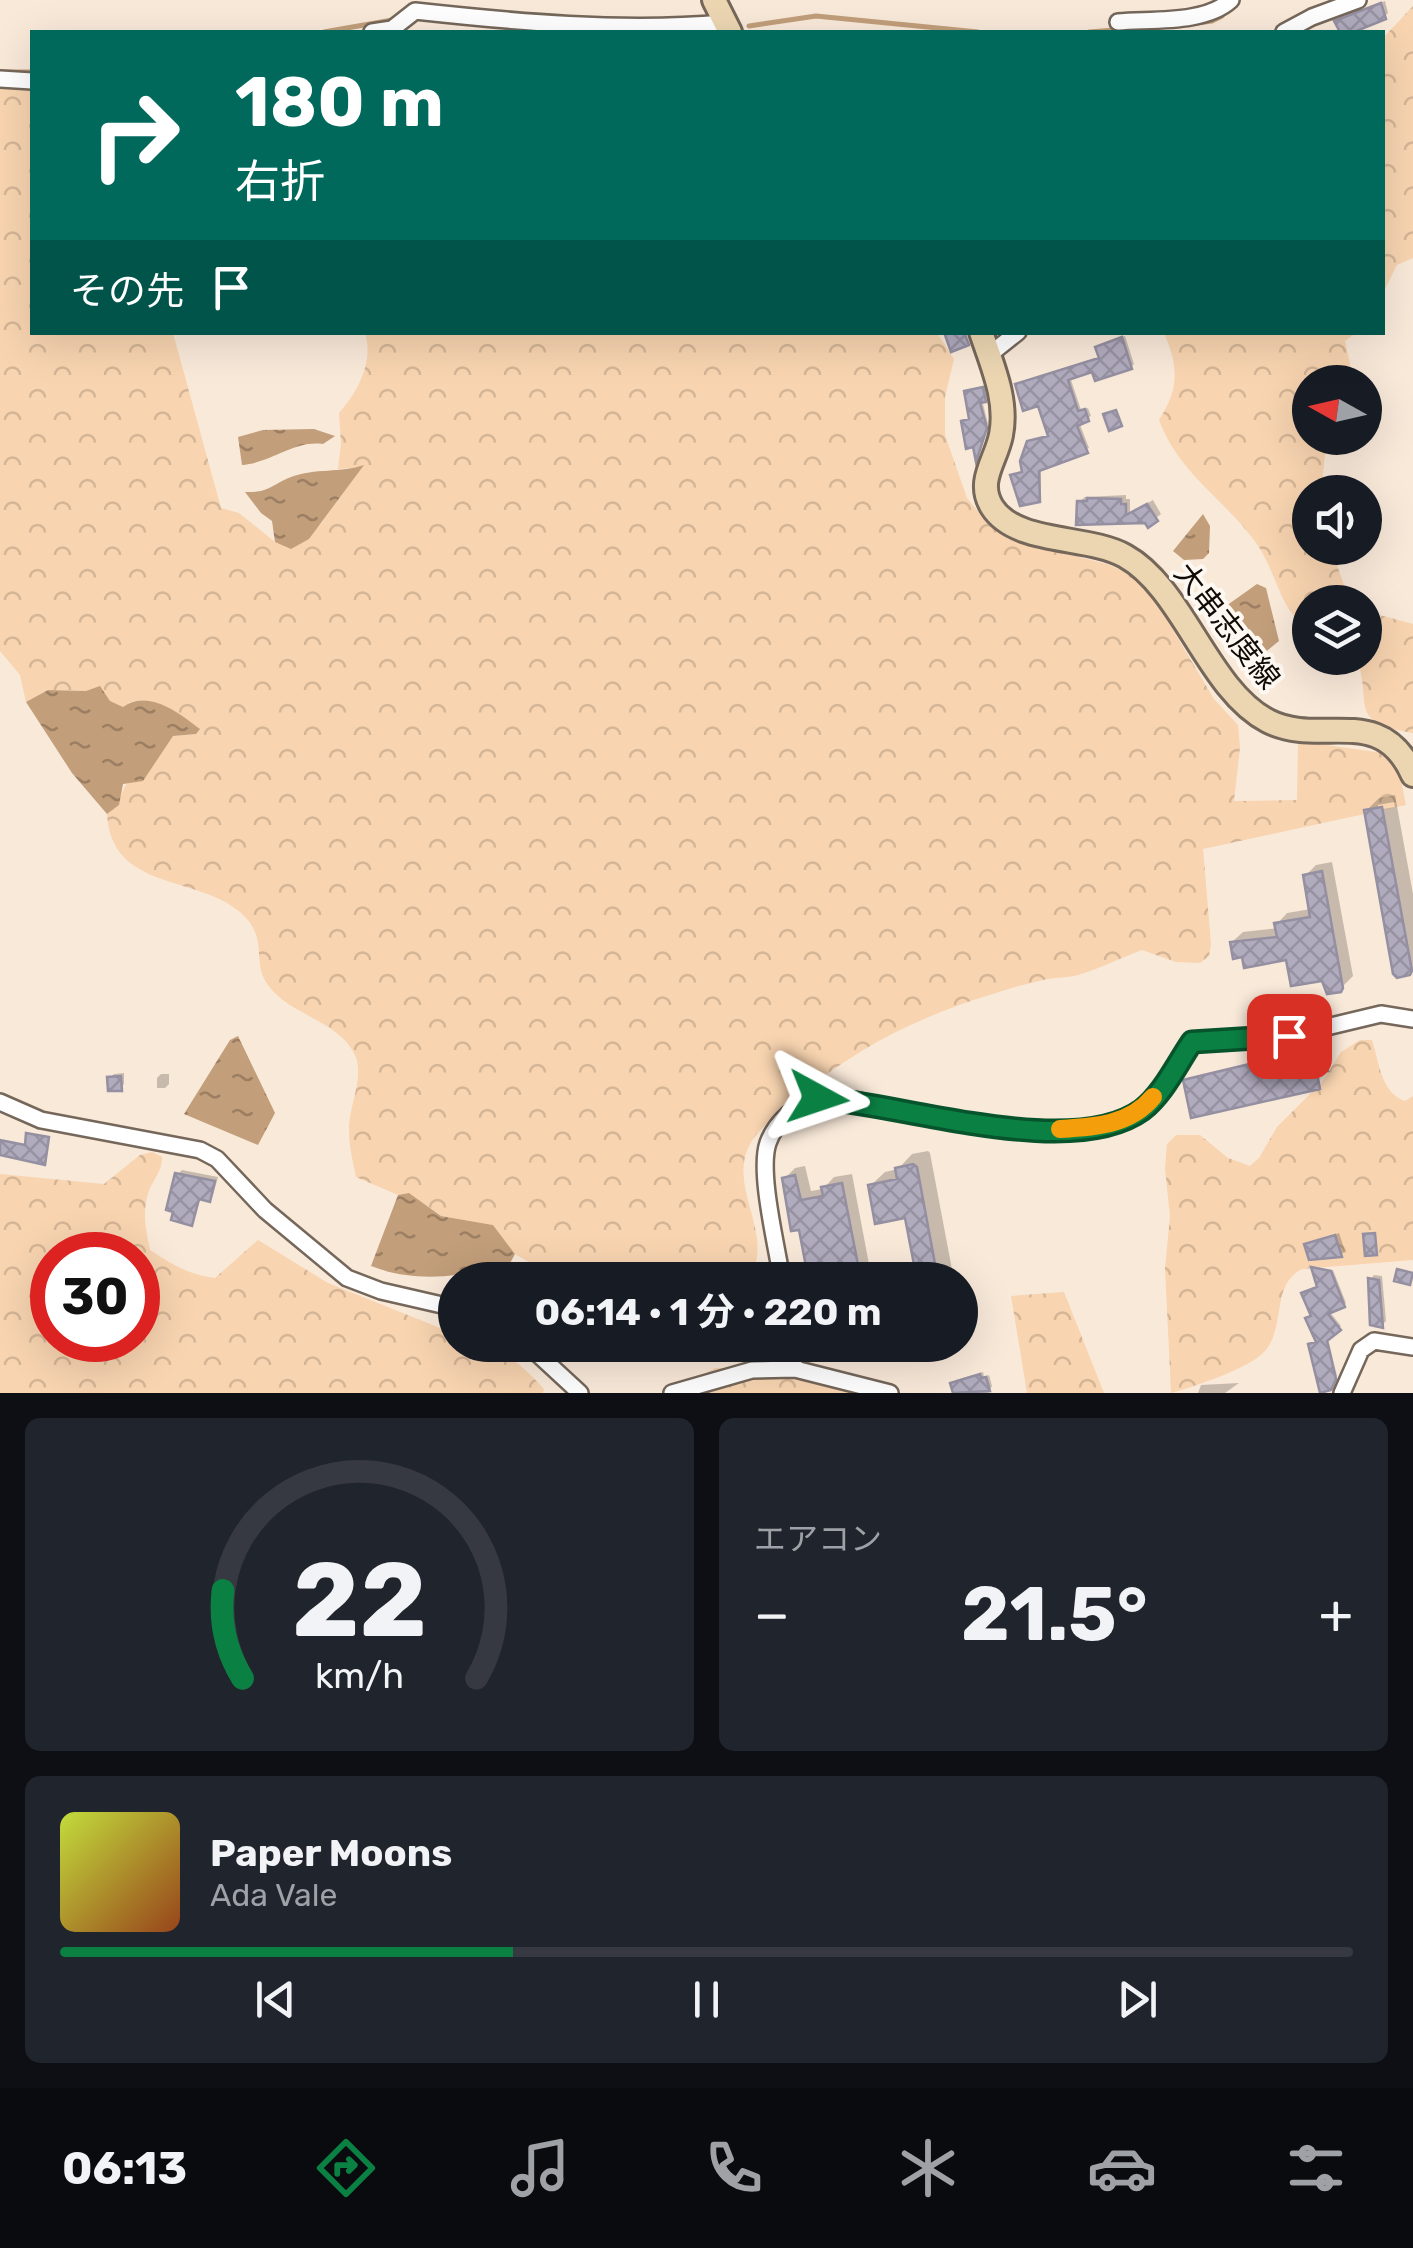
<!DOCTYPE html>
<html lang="ja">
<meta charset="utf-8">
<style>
:root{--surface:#171b24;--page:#20242c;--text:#f1f3f6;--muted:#9ea1a6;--line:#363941;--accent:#0b8043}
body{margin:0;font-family:Rubik,"Noto Sans JP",sans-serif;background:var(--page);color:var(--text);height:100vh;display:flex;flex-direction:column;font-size:38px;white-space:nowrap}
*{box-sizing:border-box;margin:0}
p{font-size:32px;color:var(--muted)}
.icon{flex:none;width:55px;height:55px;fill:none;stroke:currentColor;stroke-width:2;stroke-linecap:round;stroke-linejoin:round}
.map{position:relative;height:1393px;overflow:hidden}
.drawer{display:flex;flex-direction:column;gap:25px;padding:25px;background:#0d0f14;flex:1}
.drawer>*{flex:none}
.banner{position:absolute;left:30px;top:30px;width:1355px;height:305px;border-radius:0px;box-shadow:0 10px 40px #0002;background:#00695c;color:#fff;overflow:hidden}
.needle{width:65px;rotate:278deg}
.fabs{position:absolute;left:1292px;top:365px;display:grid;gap:20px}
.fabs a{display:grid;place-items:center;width:90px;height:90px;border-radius:50%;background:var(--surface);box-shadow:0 10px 40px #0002;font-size:50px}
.speed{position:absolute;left:30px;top:1232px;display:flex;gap:20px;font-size:50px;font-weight:700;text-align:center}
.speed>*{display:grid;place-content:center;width:130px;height:130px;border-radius:50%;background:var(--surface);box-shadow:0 10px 40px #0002;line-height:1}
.speed .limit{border:15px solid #d22;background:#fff;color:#111}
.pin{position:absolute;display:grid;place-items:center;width:85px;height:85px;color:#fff;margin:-42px;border-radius:20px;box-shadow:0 5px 15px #0006}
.me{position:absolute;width:110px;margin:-55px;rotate:95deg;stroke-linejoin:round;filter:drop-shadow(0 0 8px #0008)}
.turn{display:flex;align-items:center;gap:35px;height:210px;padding:0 40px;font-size:45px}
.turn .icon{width:130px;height:130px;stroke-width:2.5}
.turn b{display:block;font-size:70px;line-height:85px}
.then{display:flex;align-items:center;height:95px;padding:0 40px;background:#0003;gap:20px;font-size:38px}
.big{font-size:75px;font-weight:700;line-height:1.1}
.drawer .card{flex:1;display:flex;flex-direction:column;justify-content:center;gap:15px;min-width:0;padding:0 35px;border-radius:15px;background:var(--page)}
.drawer .dial{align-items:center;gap:0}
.dial svg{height:260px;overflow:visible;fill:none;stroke:var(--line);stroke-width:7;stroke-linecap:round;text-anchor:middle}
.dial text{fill:var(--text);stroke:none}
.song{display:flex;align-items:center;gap:30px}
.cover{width:120px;height:120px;border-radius:15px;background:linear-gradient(135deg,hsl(70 70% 55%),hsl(20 70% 35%))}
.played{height:10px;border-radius:5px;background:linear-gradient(90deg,var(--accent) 35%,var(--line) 35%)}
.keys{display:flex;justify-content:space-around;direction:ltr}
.heat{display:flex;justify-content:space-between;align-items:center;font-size:55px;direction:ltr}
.drawer .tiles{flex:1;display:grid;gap:25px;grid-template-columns:1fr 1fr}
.card:last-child{grid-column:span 2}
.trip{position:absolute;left:438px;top:1262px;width:540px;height:100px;border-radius:50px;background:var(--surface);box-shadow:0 10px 40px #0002;font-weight:700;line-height:100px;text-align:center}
.tabs{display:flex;height:160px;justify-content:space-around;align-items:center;background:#090b0e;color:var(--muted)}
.tabs .icon{width:70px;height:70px}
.tabs .selected{color:var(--accent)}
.tabs b{font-size:45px;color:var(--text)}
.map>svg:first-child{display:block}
.forest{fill:url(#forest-crowns);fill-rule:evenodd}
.water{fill:url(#water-ripples)}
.shadow{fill:#0003;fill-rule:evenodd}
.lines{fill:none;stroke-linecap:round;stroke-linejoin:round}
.stream{stroke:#c29e7a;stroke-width:5}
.building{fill:url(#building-cross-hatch);stroke:#948fa1;stroke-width:2.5}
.minor-casing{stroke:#75675a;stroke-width:20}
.secondary-casing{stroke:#75675a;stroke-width:28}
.minor{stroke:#fff;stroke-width:15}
.secondary{stroke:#ecd6b2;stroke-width:22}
.route-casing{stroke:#07532c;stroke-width:25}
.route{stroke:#0b8043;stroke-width:18}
.slow{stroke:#f59e0b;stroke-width:18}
.labels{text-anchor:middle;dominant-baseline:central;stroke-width:8;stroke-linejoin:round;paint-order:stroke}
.street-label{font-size:30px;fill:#100b07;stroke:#fef8f2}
</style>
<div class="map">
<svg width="1413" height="1393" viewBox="0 0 1413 1393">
<defs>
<pattern id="forest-crowns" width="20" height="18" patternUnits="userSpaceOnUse" patternTransform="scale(2.5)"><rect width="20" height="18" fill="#f8d4b0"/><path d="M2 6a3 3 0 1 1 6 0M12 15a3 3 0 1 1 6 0" fill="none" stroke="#d4b596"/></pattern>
<pattern id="water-ripples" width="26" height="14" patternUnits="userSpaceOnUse" patternTransform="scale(2.5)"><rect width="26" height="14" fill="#c29e7a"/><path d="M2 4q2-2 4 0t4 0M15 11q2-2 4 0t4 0" fill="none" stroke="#9c7f62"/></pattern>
<pattern id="building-cross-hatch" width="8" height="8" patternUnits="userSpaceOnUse" patternTransform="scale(2.5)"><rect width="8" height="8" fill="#b1abbe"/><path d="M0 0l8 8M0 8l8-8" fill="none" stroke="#9792a2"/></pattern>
</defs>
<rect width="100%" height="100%" fill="#f9e9d9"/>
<!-- forest -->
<path class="forest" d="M1413,6V258L1397,265L1383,293V38Z
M0,79L32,85V332L173,333L221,508L239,513L275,542L320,525L362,467L338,469L341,444L339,413C358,392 374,361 365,333H937L954,359L945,397V435L967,498L991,527L1023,543L1107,564L1128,573L1148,588L1214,699L1238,725L1240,748L1234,801L1297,800L1298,741L1383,753L1399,770L1406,805L1203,849L1211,944L1209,956L1200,963L1176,962L1142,950C1120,958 1099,969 1078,975C1068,978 1058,977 1048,979C1030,983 1013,987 996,993C922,1015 854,1048 796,1099C780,1113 757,1128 748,1148C729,1192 777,1237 748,1280H550L547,1273L515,1254L493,1225L441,1216L409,1193L398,1195L356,1177C353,1162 349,1146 349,1131C348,1108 365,1077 355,1055C338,1019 286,1015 266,982C252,959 269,937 240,912C197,875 111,891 107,814L119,805C125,770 151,763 173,736L196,734C175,718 149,687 123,707L86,691L48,690L26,702L20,675L0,651Z
M1164,333H1356L1345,341L1354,382H1310V438H1334L1325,455L1321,492H1310V548H1331L1350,602H1310V631C1281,613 1277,575 1259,547C1227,500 1180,476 1159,420C1179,389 1179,367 1164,333Z
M1365,611L1413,624V733C1346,722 1373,706 1357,658H1365Z
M1360,1040H1372C1379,1062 1381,1093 1405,1101L1413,1096V1260L1302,1269C1270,1285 1287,1327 1264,1352C1248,1369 1193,1387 1171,1393L1165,1268L1170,1216L1165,1169L1167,1144L1176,1135H1200L1228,1158L1250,1166L1259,1158L1277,1127L1323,1081L1341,1052Z
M152,1152L162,1157C162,1173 152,1180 148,1194C142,1213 146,1231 150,1250C171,1264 190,1275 215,1278L258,1240L328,1283L455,1334V1345C498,1345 516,1358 544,1389L543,1393H0V1174L104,1184L140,1155ZM138,1255V1340H52V1255Z
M1064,1292L1104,1393H1027L1011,1296Z
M715,1368C771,1368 829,1366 883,1385L879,1393H671Z"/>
<!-- water -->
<path class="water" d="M314,429L335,436L323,444C294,440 271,463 242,465L238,437L263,430Z
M364,465L309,539L291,549L275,542L272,521L261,513L245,492C269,493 271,485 291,477C315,468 341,473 364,465Z
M1203,514L1210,526L1209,553L1203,559L1184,560L1173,551Z
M1257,584L1266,588L1279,641L1263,654L1244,658L1228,632L1209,618Z
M100,686L110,701L123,707C148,689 178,712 200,729L196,734L173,736L143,781L123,784L119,805L107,814L72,773L26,702L48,690L86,691Z
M238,1036L275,1113L258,1145L184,1114L230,1040Z
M409,1193L441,1216L493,1225L515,1254L509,1265C463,1276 416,1284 371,1266L398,1195Z"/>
<!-- shadow -->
<path class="shadow" d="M1385,1L1388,13L1384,17L1350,32H1342L1337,22L1340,18Z
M1125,336L1134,364L1131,367L1094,369L1070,377L1081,410L1088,408L1091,416L1079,422L1089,448L1041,468V496L1038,499L1013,475L1025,471L1029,442L1051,435L1039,403L1021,382L1101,356L1098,347L1101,344Z
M985,386L988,397L982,400L988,424L978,457L963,422L972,418L966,391Z
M1126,495V499H1130V513L1153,500L1161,514L1148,524L1079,502L1085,497Z
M1395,795L1413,894V969L1409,973L1366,811L1379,798ZM1394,802L1395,807L1378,810V805Z
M1332,862L1353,976L1340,989L1288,957L1244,954L1232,942L1243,932L1278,928L1277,924L1287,913L1311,909L1305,876L1316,865Z
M1313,1049L1315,1055L1325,1053L1328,1067L1318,1070L1319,1087L1187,1079Z
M124,1073V1084L120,1088L110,1078L114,1074Z
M161,1074H169V1084L165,1088H157V1078Z
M928,1151L930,1153L954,1280H919L907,1215L870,1186L885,1172L898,1169L912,1154Z
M805,1166L811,1191L823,1189L834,1177L852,1174L872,1280H811L801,1227L784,1179L795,1168Z
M182,1170L218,1177L213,1195L209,1199L201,1197L192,1223L178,1174Z
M1339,1233L1345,1251L1341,1255L1307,1245Z
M1315,1267L1333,1270L1346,1303L1329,1311L1341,1326L1328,1338L1337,1376L1333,1385L1313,1315L1319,1286Z
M1374,1275L1382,1276L1386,1321L1382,1325L1371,1279Z
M983,1372L984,1377L989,1375L992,1386L988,1393H955L953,1384L956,1380Z
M1239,1383L1225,1393H1198L1201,1385Z"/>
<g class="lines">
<!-- stream -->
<path class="stream" d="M1197,23L1212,21L1222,16
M749,26L816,16L978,32
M324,32L398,19
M1089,32L1114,30
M1,72H32"/>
</g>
<!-- building -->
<path class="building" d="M1381,3L1386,19L1354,32H1340L1334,21Z
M944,332H964L969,345L951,352Z
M1122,337L1132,369L1095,381L1092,372L1068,380L1078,411L1085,409L1089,421L1077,426L1088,453L1039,471L1040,502L1020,506L1010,475L1022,472L1020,461L1027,441L1048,436L1038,406L1023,411L1015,384L1099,358L1095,347Z
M983,387L986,402L980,403L987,428L976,462L973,447L966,449L961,421L969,419L964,391Z
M1116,410L1122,426L1109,431L1103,414Z
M1087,498L1121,499V504H1126V515L1147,504L1158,521L1148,528L1145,523L1076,525L1077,501H1087Z
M1382,807L1412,971L1410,975L1397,978L1393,974L1364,810Z
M1322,871L1343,988L1341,992L1327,994L1322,981L1291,986L1286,960L1244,968L1242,957L1233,959L1230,942L1277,937L1274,923L1310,917L1303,875Z
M1312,1049L1313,1056L1324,1053L1328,1071L1317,1073L1320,1089L1191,1118L1183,1080Z
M121,1076L122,1091H108L107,1077Z
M26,1133L49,1137L45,1165L0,1155V1140L25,1145Z
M913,1164L917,1167L938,1280H917L905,1218L875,1224L868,1185L897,1179L895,1168Z
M175,1173L215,1181L210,1202L199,1199L192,1226L171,1220L173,1212L166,1210Z
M795,1175L801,1200L823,1196L821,1187L842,1183L861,1280H839L837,1271L808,1277L799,1230L791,1231L782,1178Z
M1375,1233L1377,1255L1365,1256L1363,1234Z
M1335,1235L1342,1257L1309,1260L1304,1244Z
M1311,1267L1331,1271L1345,1307L1328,1314L1341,1330L1327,1341L1336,1379L1331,1390L1320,1393L1308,1344L1316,1342L1305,1318L1311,1316L1301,1293L1317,1287Z
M1397,1269L1413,1273L1410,1285L1394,1281Z
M1368,1278L1379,1280L1383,1328L1370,1325Z
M980,1374L981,1378L986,1377L990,1391L953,1393L950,1383Z"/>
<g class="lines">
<defs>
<path id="minor" d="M1118,22C1152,19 1205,24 1231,0
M372,32L392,29L415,11C516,22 622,32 723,23
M1284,32L1312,17L1358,0
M0,79L32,81
M989,355L1018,332
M0,1102L41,1120L200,1150L217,1159L265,1210L347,1278L381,1291L455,1308
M782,1280C777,1247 758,1172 768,1143C775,1123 797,1102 818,1098C839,1095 866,1103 886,1107C953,1120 1083,1153 1142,1110C1163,1094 1177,1064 1192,1042L1289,1036L1381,1014L1413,1019
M528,1345L580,1393
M791,1345L795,1369
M672,1393L752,1370L795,1369L890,1393
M1342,1393L1361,1350L1374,1341L1413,1347"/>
<path id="secondary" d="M714,0L730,32
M981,332C992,365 1008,400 1001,435C996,461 976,481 992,507C1016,545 1088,535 1125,556C1183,588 1208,690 1268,721C1321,748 1381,702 1413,775"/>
</defs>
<!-- minor casing -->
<use href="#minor" class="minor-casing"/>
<!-- secondary casing -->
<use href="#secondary" class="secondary-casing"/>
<!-- minor -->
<use href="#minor" class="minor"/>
<!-- secondary -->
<use href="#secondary" class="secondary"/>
</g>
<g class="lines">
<defs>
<path id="route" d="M818,1098C901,1104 1072,1161 1142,1110C1163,1094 1177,1064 1192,1042L1289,1036"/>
</defs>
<!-- route casing -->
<use href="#route" class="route-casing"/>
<!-- route -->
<use href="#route" class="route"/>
<!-- slow -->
<path class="slow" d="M1060,1129C1095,1127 1130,1125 1153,1097"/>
</g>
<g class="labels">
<!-- street labels -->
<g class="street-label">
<text transform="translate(1227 626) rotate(52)">大串志度線</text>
</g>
</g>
</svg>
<div class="fabs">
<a><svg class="needle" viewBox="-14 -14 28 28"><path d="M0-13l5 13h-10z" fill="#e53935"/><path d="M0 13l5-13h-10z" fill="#9ea1a6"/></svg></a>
<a><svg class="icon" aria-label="sound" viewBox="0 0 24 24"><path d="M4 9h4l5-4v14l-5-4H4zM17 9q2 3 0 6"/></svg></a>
<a><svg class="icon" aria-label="layers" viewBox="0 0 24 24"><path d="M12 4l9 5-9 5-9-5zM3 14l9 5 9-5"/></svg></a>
</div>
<div class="speed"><div class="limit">30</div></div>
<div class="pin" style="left:1289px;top:1036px;background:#d93025"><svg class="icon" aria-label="arrive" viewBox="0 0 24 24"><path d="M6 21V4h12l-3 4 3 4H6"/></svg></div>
<svg class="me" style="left:818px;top:1098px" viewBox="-20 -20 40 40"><path d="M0-17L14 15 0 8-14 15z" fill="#0b8043" stroke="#fff" stroke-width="4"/></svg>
<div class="trip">06:14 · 1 分 · 220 m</div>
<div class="banner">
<div class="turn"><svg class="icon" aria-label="right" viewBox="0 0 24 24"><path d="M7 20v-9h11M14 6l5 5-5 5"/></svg><div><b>180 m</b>右折</div></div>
<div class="then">その先<svg class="icon" aria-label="arrive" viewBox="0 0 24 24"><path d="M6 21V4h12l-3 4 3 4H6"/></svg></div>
</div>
</div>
<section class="drawer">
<div class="tiles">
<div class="card dial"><svg viewBox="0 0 100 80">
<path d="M14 69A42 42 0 1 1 86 69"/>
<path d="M14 69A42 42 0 0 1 8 42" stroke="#0b8043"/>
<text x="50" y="56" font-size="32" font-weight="700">22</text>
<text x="50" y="72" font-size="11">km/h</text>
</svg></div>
<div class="card"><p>エアコン</p>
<div class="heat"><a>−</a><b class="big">21.5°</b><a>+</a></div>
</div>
<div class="card">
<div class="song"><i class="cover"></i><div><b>Paper Moons</b><p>Ada Vale</p></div></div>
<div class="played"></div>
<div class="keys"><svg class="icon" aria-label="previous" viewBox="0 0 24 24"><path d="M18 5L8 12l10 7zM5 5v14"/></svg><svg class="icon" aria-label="pause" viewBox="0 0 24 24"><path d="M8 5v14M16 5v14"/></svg><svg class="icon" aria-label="next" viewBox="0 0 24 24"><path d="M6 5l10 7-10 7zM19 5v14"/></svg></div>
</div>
</div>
</section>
<nav class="tabs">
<b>06:13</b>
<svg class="icon selected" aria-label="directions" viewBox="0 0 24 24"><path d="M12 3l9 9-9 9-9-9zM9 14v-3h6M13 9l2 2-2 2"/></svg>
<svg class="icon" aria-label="music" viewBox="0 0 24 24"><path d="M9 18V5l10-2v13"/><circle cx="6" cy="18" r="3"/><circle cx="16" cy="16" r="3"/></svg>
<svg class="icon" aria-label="phone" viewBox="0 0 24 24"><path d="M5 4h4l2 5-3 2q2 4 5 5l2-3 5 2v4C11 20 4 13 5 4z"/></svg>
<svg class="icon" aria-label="climate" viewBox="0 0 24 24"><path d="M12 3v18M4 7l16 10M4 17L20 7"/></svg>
<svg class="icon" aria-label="car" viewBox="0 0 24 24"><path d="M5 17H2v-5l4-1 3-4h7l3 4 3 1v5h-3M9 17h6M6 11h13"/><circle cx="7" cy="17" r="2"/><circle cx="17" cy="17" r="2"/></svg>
<svg class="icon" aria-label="filters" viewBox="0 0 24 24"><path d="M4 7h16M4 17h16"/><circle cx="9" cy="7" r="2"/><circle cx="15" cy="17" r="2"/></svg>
</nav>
